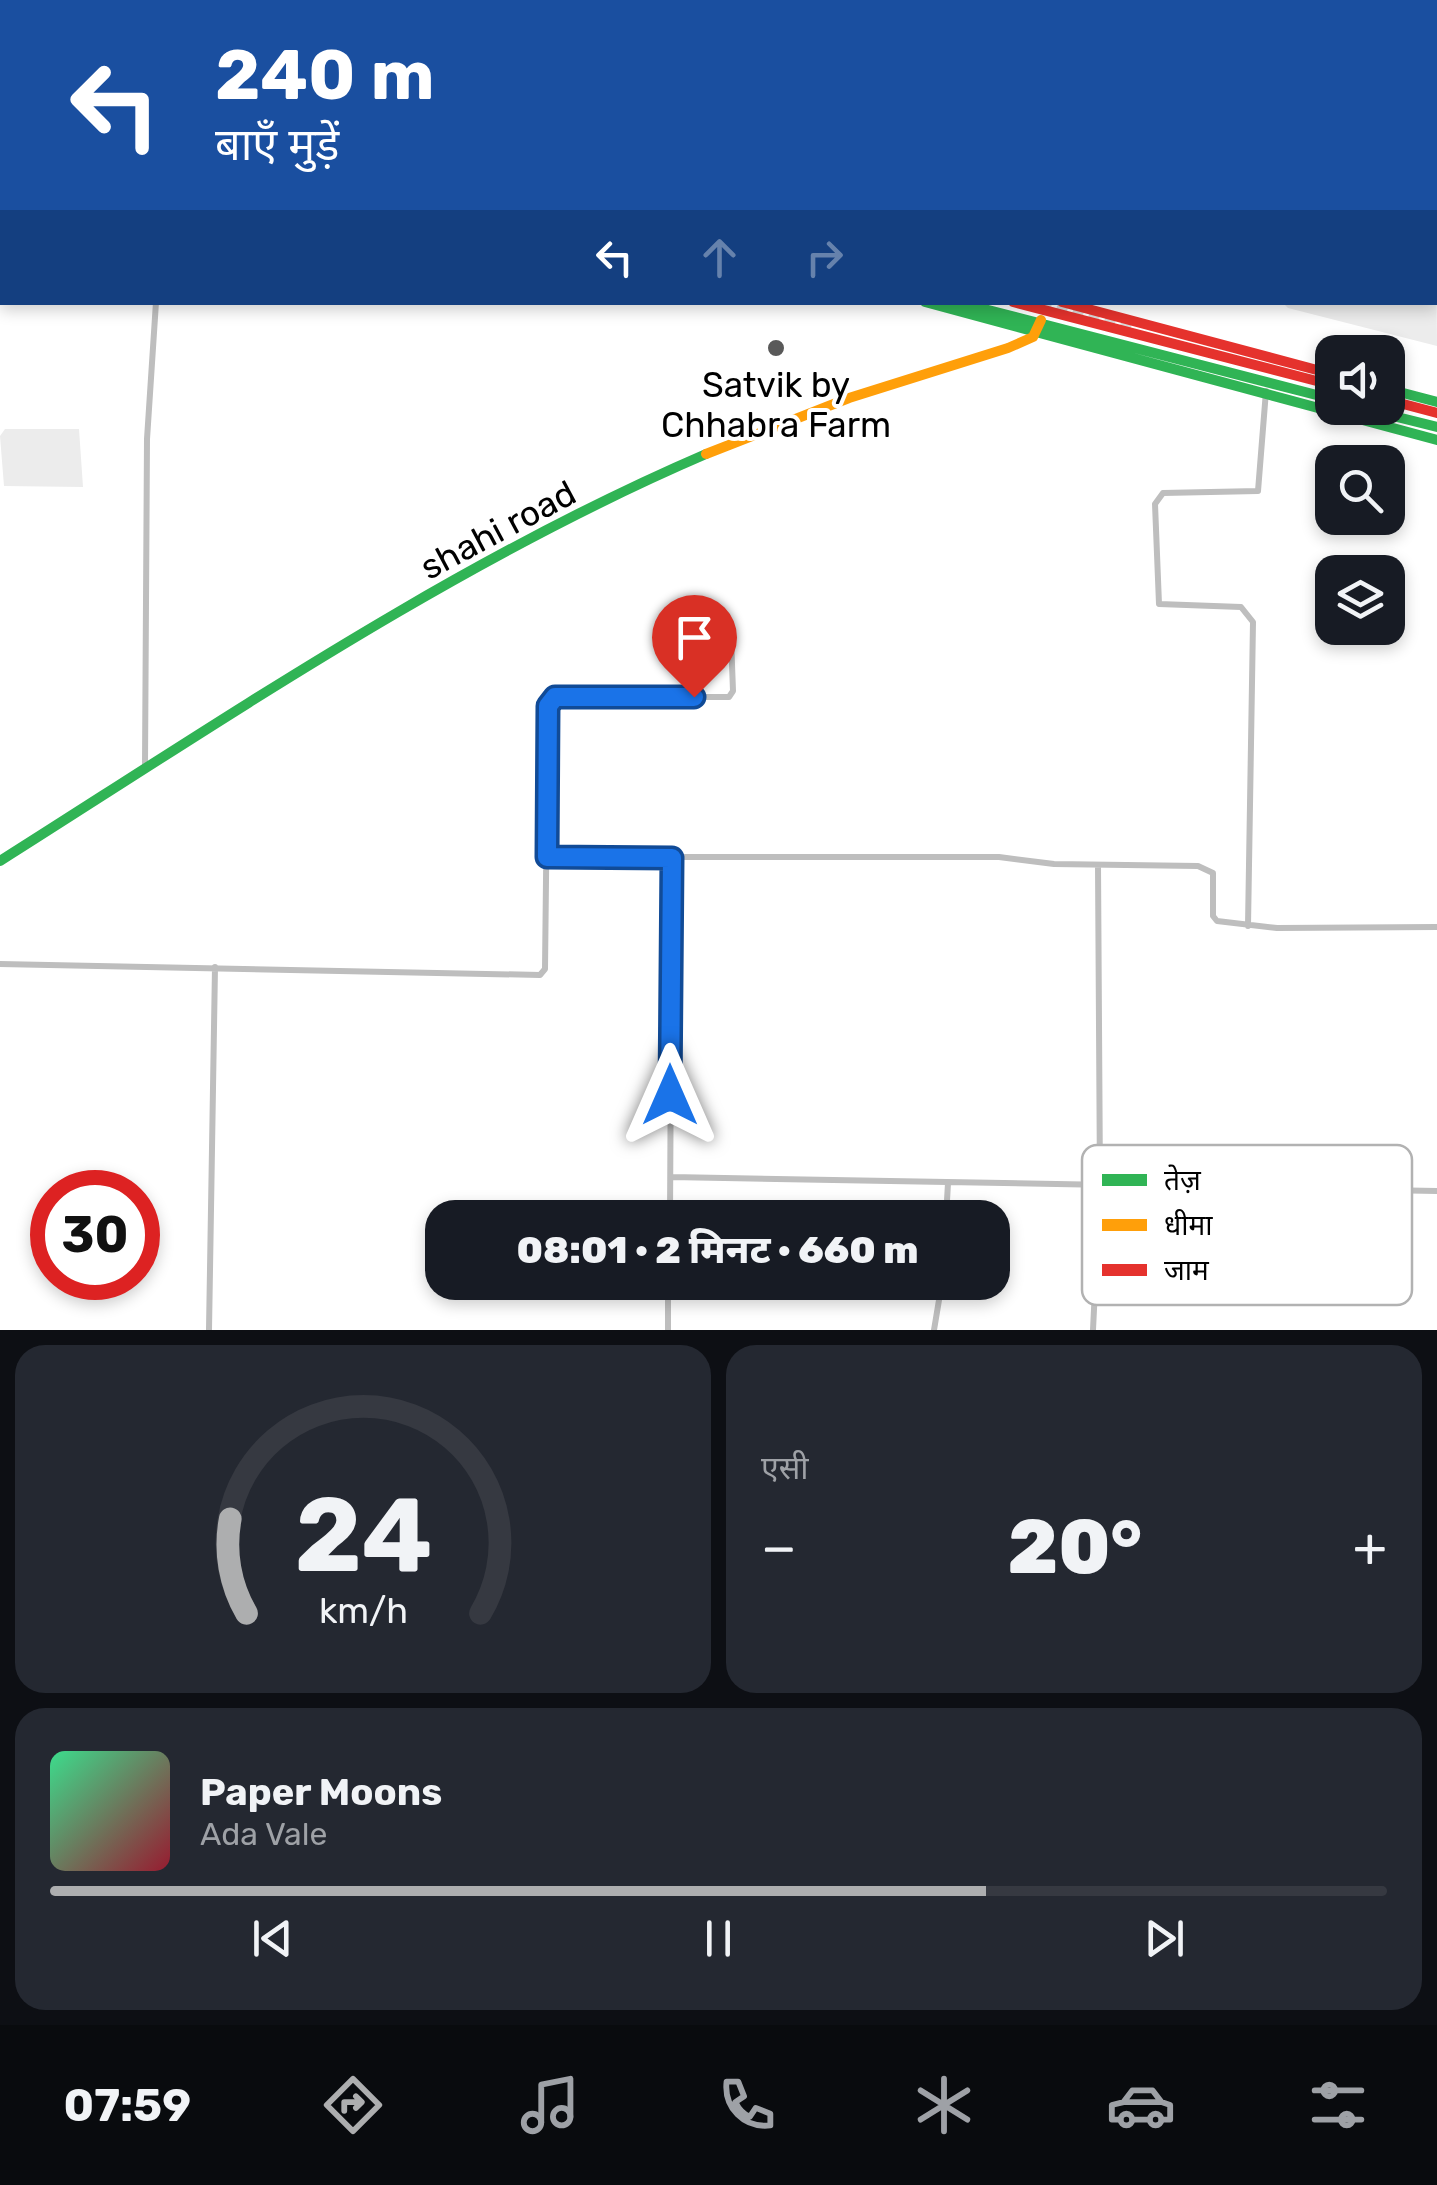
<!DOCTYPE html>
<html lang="hi">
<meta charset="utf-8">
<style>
:root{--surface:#171b24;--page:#242831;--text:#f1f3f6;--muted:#9ea1a6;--line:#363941;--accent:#adaeaf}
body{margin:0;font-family:Rubik,"Noto Sans Devanagari",sans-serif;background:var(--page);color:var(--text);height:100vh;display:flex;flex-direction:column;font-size:38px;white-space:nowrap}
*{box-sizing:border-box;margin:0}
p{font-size:32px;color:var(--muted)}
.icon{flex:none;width:55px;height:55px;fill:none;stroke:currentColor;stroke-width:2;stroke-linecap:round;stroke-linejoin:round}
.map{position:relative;height:1330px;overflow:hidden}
.side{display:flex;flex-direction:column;gap:15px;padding:15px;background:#0d0f14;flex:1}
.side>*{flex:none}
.guide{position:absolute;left:0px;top:0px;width:1438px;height:305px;box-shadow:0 5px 15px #0003;background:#1a4fa0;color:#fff;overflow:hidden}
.tools{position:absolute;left:1315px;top:335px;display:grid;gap:20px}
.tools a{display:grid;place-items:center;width:90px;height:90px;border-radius:20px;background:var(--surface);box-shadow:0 5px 15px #0003;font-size:50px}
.speed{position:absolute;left:30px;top:1170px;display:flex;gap:20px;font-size:50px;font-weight:700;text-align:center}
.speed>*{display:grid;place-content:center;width:130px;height:130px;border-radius:50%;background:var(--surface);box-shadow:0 5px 15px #0003;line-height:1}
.speed .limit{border:15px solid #d22;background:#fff;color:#111}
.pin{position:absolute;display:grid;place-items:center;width:85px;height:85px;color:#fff;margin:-102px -42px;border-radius:50% 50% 50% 0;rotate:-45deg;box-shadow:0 0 10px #0007}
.pin .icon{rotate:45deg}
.me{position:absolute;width:110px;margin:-55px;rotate:0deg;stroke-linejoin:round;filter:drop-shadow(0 0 8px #0008)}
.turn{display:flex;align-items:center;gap:35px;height:210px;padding:0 50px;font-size:45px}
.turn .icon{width:130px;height:130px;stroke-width:2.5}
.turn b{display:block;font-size:70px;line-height:85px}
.lanes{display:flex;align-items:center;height:95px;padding:0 50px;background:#0003;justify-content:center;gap:50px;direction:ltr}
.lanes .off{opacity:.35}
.big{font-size:75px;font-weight:800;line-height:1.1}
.side .widget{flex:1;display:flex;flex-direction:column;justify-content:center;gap:15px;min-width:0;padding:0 35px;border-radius:30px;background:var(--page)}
.side .dial{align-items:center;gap:0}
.dial svg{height:260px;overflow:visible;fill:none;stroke:var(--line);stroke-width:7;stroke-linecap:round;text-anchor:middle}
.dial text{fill:var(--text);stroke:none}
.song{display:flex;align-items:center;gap:30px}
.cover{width:120px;height:120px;border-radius:15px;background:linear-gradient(135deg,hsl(150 70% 55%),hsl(350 70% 35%))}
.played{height:10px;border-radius:5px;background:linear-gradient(90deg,var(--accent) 70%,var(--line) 70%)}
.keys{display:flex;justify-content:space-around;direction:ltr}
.heat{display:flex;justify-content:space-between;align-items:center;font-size:55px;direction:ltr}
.side .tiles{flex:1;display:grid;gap:15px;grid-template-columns:1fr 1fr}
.widget:last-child{grid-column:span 2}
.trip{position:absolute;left:425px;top:1200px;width:585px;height:100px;border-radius:30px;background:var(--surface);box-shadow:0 5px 15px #0003;font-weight:800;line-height:100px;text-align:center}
.dock{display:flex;height:160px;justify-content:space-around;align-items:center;background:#090b0e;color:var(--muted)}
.dock .icon{width:70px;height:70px}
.dock .selected{color:var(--accent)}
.dock b{font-size:45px;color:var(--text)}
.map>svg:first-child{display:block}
.green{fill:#ececec}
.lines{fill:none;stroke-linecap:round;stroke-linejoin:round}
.taxiway{stroke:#dedede;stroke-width:18}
.runway{stroke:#dedede;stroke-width:45}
.highway-tunnel{stroke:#d9d9d9;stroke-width:11;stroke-dasharray:11 5.5;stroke-linecap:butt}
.street{stroke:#bebebe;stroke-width:6}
.fast{stroke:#30b455;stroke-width:10}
.slow{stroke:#ff9f0a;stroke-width:10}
.jam{stroke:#e5322d;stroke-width:10}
.route-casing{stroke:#114b97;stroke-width:25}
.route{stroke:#1a73e8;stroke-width:18}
.poi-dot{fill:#595959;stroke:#fff;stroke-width:4}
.labels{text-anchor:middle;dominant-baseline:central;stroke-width:8;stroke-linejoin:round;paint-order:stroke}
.poi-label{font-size:35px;fill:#000;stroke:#fff}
.street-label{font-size:35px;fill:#000;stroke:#fff}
.key{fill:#fff;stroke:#b2b2b2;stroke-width:2.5}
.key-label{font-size:28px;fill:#000}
</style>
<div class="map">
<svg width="1437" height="1330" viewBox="0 0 1437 1330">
<rect width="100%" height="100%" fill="#fff"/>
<!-- green -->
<path class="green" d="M207,0H960L970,2H208Z
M1435,115L1437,346L1288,308L1283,303L1435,302Z
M5,429H79L83,487L4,486L0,436Z"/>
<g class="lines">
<!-- taxiway -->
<path class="taxiway" d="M1130,0L1137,2
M1249,0L1254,2"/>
<!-- runway -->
<path class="runway" d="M1124,0L1134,2
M1435,76H1437"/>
<!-- highway-tunnel -->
<path class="highway-tunnel" d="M0,46H2
M946,302L966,307
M1041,302L1134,325
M1347,408L1370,414"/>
<!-- street -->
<path class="street" d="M145,765L147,439L156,302
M547,857H999L1054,864L1198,866L1213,873V916L1217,921L1277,928L1437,927
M1248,926L1253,622L1241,607L1159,604L1155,504L1163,493L1258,491L1266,391
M0,964L540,975L545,969L548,702L555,697H729L733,691L731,637
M671,1177L1437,1191
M670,1218L672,859
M946,1218L948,1183
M209,1330L215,967
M668,1330V1282
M934,1330L942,1282
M1093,1330L1100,1185L1098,865"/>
<!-- fast -->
<path class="fast" d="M0,36L2,37
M0,72L2,73
M925,302L1437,440
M957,302L1332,399
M1388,389L1437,402
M1361,408L1437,427
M0,861C229,716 457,561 706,454"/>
<!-- slow -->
<path class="slow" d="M0,25L2,26
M706,454L849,398L1008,348L1033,337L1041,320"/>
<!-- jam -->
<path class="jam" d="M0,62L2,63
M1013,302L1332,385
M1062,302L1332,374
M1388,400L1437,413"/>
</g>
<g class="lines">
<defs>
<path id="route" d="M670,1095L672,858L547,857L548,706L555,697H694"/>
</defs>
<!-- route casing -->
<use href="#route" class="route-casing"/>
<!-- route -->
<use href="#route" class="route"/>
</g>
<!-- markers -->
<circle class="poi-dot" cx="776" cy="348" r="10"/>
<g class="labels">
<!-- poi labels -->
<g class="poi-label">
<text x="776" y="385">Satvik by<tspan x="776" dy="40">Chhabra Farm</tspan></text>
</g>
<!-- street labels -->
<g class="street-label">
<text transform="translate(498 530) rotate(-28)">shahi road</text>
</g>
</g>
<!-- legend -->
<rect x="1082" y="1145" width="330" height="160" rx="15" class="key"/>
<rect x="1102" y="1174" width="45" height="12" fill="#30b455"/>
<rect x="1102" y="1219" width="45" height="12" fill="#ff9f0a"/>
<rect x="1102" y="1264" width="45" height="12" fill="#e5322d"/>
<g class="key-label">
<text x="1164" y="1190">तेज़</text>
<text x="1164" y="1235">धीमा</text>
<text x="1164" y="1280">जाम</text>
</g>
</svg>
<div class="tools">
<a><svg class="icon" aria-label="sound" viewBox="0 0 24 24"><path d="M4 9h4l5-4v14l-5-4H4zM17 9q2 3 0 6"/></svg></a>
<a><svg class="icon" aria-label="search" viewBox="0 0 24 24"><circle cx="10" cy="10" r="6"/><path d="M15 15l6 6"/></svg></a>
<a><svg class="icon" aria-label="layers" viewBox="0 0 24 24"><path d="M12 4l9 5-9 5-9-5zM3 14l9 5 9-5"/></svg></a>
</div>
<div class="speed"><div class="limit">30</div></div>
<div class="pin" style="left:694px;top:697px;background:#d93025"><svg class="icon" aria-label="arrive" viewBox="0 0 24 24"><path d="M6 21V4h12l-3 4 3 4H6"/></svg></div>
<svg class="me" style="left:670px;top:1095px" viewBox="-20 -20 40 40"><path d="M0-17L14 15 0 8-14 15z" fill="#1a73e8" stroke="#fff" stroke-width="4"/></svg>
<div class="trip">08:01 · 2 मिनट · 660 m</div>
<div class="guide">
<div class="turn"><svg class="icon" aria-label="left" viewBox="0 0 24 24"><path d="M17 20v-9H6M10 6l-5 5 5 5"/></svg><div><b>240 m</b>बाएँ मुड़ें</div></div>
<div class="lanes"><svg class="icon" aria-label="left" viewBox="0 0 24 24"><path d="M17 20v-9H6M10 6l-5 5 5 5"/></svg><svg class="icon off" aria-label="ahead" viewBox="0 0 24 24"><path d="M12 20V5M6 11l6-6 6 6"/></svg><svg class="icon off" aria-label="right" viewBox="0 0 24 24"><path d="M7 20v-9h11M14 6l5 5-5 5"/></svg></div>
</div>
</div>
<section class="side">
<div class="tiles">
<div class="widget dial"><svg viewBox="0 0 100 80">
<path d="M14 69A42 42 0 1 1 86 69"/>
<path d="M14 69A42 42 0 0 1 9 40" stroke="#adaeaf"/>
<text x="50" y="56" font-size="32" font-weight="700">24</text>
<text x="50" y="72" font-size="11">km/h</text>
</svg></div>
<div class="widget"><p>एसी</p>
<div class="heat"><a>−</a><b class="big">20°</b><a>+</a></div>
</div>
<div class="widget">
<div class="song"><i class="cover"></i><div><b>Paper Moons</b><p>Ada Vale</p></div></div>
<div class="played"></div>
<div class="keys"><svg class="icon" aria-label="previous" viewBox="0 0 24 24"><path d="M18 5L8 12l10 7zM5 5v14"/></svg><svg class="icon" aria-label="pause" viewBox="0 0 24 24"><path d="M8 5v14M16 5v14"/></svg><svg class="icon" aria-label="next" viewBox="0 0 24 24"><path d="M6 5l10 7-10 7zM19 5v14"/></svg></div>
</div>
</div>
</section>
<nav class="dock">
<b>07:59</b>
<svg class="icon selected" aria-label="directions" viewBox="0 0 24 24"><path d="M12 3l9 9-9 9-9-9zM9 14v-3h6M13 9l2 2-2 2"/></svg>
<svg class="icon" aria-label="music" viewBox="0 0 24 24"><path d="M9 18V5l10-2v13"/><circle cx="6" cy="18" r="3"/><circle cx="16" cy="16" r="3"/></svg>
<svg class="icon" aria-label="phone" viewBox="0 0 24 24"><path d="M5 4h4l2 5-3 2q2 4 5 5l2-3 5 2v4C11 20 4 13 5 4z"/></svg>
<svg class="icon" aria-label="climate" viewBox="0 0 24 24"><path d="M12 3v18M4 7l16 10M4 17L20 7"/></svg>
<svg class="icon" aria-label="car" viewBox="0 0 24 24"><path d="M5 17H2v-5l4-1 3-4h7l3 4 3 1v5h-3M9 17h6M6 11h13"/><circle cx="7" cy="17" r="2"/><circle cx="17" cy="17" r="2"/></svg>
<svg class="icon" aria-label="filters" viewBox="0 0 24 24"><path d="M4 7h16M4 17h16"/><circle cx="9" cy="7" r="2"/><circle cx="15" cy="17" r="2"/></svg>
</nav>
